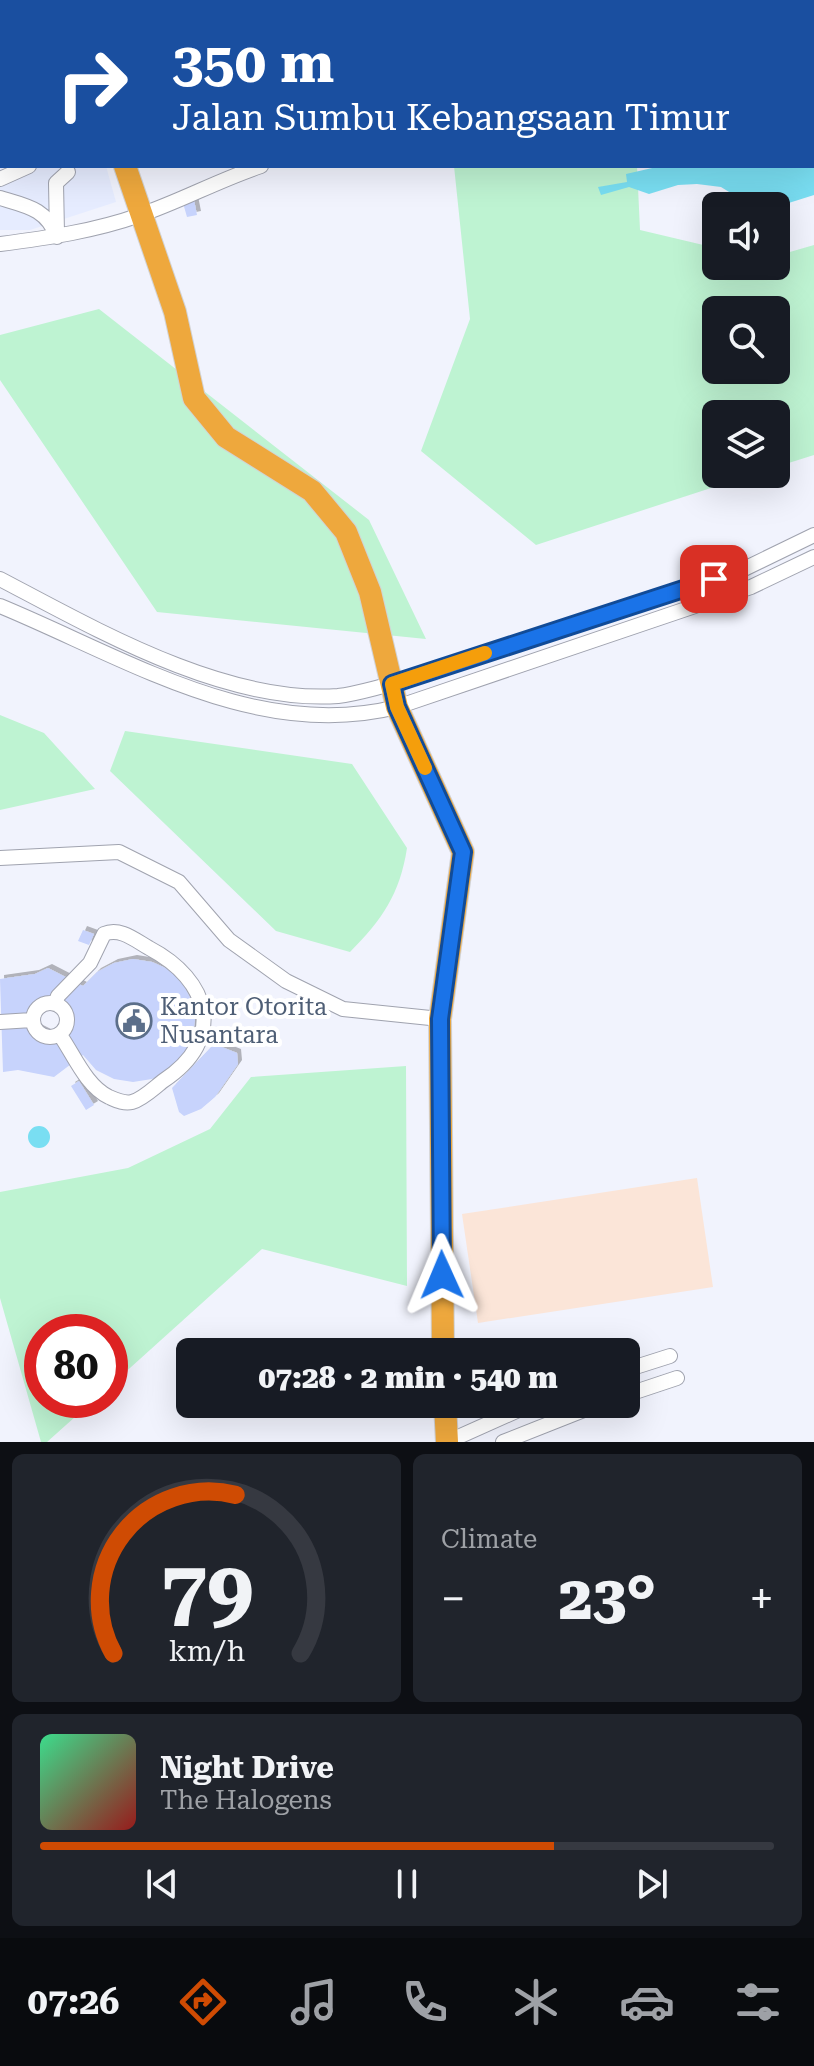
<!DOCTYPE html>
<meta charset="utf-8">
<style>
:root{--surface:#171b24;--page:#20242c;--text:#f1f3f6;--muted:#9ea1a6;--line:#363941;--accent:#cf4b03}
body{margin:0;font-family:"Roboto Serif",serif;background:var(--page);color:var(--text);height:100vh;display:flex;flex-direction:column;font-size:30px;white-space:nowrap}
*{box-sizing:border-box;margin:0}
p{font-size:26px;color:var(--muted)}
.icon{flex:none;width:44px;height:44px;fill:none;stroke:currentColor;stroke-width:2;stroke-linecap:round;stroke-linejoin:round}
.map{position:relative;height:1442px;overflow:hidden}
.panel{display:flex;flex-direction:column;gap:12px;padding:12px;background:#0d0f14;flex:1}
.panel>*{flex:none}
.top-card{position:absolute;left:0px;top:0px;width:814px;height:168px;box-shadow:0 8px 32px #0002;background:#1a4fa0;color:#fff;overflow:hidden}
.buttons{position:absolute;left:702px;top:192px;display:grid;gap:16px}
.buttons a{display:grid;place-items:center;width:88px;height:88px;border-radius:12px;background:var(--surface);box-shadow:0 8px 32px #0002;font-size:40px}
.speed{position:absolute;left:24px;top:1314px;display:flex;gap:16px;font-size:40px;font-weight:700;text-align:center}
.speed>*{display:grid;place-content:center;width:104px;height:104px;border-radius:50%;background:var(--surface);box-shadow:0 8px 32px #0002;line-height:1}
.speed .limit{border:12px solid #d22;background:#fff;color:#111}
.pin{position:absolute;display:grid;place-items:center;width:68px;height:68px;color:#fff;margin:-34px;border-radius:16px;box-shadow:0 4px 12px #0006}
.me{position:absolute;width:88px;margin:-44px;rotate:359deg;stroke-linejoin:round;filter:drop-shadow(0 0 6px #0008)}
.turn{display:flex;align-items:center;gap:28px;height:168px;padding:0 40px;font-size:36px}
.turn .icon{width:104px;height:104px;stroke-width:2.5}
.turn b{display:block;font-size:56px;line-height:68px}
.big{font-size:60px;font-weight:800;line-height:1.1}
.panel .tile{flex:1;display:flex;flex-direction:column;justify-content:center;gap:12px;min-width:0;padding:0 28px;border-radius:12px;background:var(--page)}
.panel .dial{align-items:center;gap:0}
.dial svg{height:208px;overflow:visible;fill:none;stroke:var(--line);stroke-width:7;stroke-linecap:round;text-anchor:middle}
.dial text{fill:var(--text);stroke:none}
.song{display:flex;align-items:center;gap:24px}
.cover{width:96px;height:96px;border-radius:12px;background:linear-gradient(135deg,hsl(150 70% 55%),hsl(0 70% 35%))}
.played{height:8px;border-radius:4px;background:linear-gradient(90deg,var(--accent) 70%,var(--line) 70%)}
.keys{display:flex;justify-content:space-around;direction:ltr}
.heat{display:flex;justify-content:space-between;align-items:center;font-size:44px;direction:ltr}
.panel .tiles{flex:1;display:grid;gap:12px;grid-template-columns:1fr 1fr}
.tile:last-child{grid-column:span 2}
.trip{position:absolute;left:176px;top:1338px;width:464px;height:80px;border-radius:12px;background:var(--surface);box-shadow:0 8px 32px #0002;font-weight:800;line-height:80px;text-align:center}
.menu{display:flex;height:128px;justify-content:space-around;align-items:center;background:#090b0e;color:var(--muted)}
.menu .icon{width:56px;height:56px}
.menu .on{color:var(--accent)}
.menu b{font-size:36px;color:var(--text)}
.map>svg:first-child{display:block}
.built{fill:#e6ecff}
.industrial{fill:#fbe5d8}
.green{fill:#bef3d2;fill-rule:evenodd}
.water{fill:#79def2}
.building{fill:#c7d3fc;fill-rule:evenodd;filter:url(#shadow)}
.lines{fill:none;stroke-linecap:round;stroke-linejoin:round}
.minor-casing{stroke:#a0a3af;stroke-width:16}
.highway-casing{stroke:#d2d2d3;stroke-width:24}
.minor{stroke:#fff;stroke-width:14}
.highway{stroke:#eea83d;stroke-width:22}
.route-casing{stroke:#114b97;stroke-width:20}
.route{stroke:#1a73e8;stroke-width:14}
.slow{stroke:#f59e0b;stroke-width:14}
.labels{text-anchor:middle;dominant-baseline:central;stroke-width:8;stroke-linejoin:round;paint-order:stroke}
.service-label{font-size:24px;fill:#4e5e75;stroke:#fff;text-anchor:start}
</style>
<div class="map">
<svg width="814" height="1442" viewBox="0 0 814 1442">
<defs>
<filter id="shadow"><feDropShadow dx="4" dy="-4" stdDeviation="0" flood-color="#0004"/></filter>
</defs>
<rect width="100%" height="100%" fill="#f1f3fd"/>
<!-- built -->
<path class="built" d="M0,0L49,2H2V166H106L116,202L30,230H0Z"/>
<!-- industrial -->
<path class="industrial" d="M697,1178L713,1287L478,1323L462,1214Z"/>
<!-- green -->
<path class="green" d="M454,166H637L640,230L716,248V266H776V256L814,245V455L776,467V414H716V474H754L536,545L421,451L470,319ZM716,310H776V370H716Z
M99,309L369,520L426,639L157,612L0,380V335Z
M0,715L44,733L95,789L0,810Z
M125,731L352,764L407,848C400,894 382,920 350,952L276,931L110,771Z
M406,1066L407,1286L262,1249L110,1386V1332H42V1400H94L47,1442H41L0,1298V1192L128,1168L210,1129L251,1077Z"/>
<!-- water -->
<path class="water" d="M781,0H814V195L776,207L752,206L721,187L697,184L678,185L649,194L629,187L601,195L598,187L627,182L626,174L661,166H812V2Z
M28 1137a11 11 0 1 1 22 0a11 11 0 1 1-22 0Z"/>
<!-- building -->
<path class="building" d="M194,200L197,215L187,217L183,203Z
M83,930L94,934L89,945L78,941Z
M133,959L152,962L170,970L183,984L192,1001L195,1020L192,1040L183,1057L169,1071L152,1079L133,1082L114,1079L96,1070L83,1055L54,1077L18,1070L3,1072L0,979L35,974L48,968L83,986L97,972L114,963ZM47,1006L61,1011L64,1018L58,1032L51,1035L37,1028L35,1020L36,1014Z
M214,1044L237,1053L238,1064L215,1097L201,1109L184,1116L179,1112L172,1088Z
M79,1081L94,1105L86,1110L71,1086Z"/>
<g class="lines">
<defs>
<path id="minor" d="M424,2L425,0
M0,32L2,36
M0,179L29,166
M0,198C27,206 47,209 57,237
M57,233L56,183L68,172
M0,244C47,238 95,231 140,215C181,201 219,180 261,166
M0,579C97,630 225,704 338,696C356,694 374,688 392,684L744,569L814,535
M0,606C126,658 256,742 397,707L751,587L814,557
M0,858L119,852L179,882L229,940L286,981L343,1009L440,1019
M33 1020a17 17 0 1 1 34 0a17 17 0 1 1-34 0Z
M55,1004L58,996L90,963L104,934C120,927 135,940 149,948C210,980 227,1039 163,1081C155,1087 143,1099 132,1102C124,1104 116,1100 109,1097C86,1086 74,1055 60,1035
M0,1022L32,1020
M626,1370L670,1356
M626,1395L677,1378
M447,1442L532,1404
M503,1442L599,1404"/>
<path id="highway" d="M72,0L73,2
M125,166L175,312L194,398L226,437L312,491L346,532L370,592L397,707L463,852L440,1019L443,1352
M445,1404L447,1442"/>
</defs>
<!-- minor casing -->
<use href="#minor" class="minor-casing"/>
<!-- highway casing -->
<use href="#highway" class="highway-casing"/>
<!-- minor -->
<use href="#minor" class="minor"/>
<!-- highway -->
<use href="#highway" class="highway"/>
</g>
<g class="lines">
<defs>
<path id="route" d="M442,1275L440,1019L463,852L397,707L392,684L714,579"/>
</defs>
<!-- route casing -->
<use href="#route" class="route-casing"/>
<!-- route -->
<use href="#route" class="route"/>
<!-- slow -->
<path class="slow" d="M425,768L397,707L392,684L485,653"/>
</g>
<!-- icons -->
<defs>
<symbol id="civic-ring" viewBox="-11 -11 22 22"><circle r="9.5" fill="#fff" stroke="#5c6f8a" stroke-width="1.5"/><path d="M-.6-6.5H3V-4.5H.6V-3L4-1V1h2V6H-6V1h2V-1L-.6-3ZM-1.2 2.5V6h2.4V2.5Z" fill="#5c6f8a"/></symbol>
</defs>
<g fill-rule="evenodd">
<use href="#civic-ring" x="114" y="1001" width="40" height="40"/>
</g>
<g class="labels">
<!-- service labels -->
<g class="service-label">
<text x="160" y="1007">Kantor Otorita<tspan x="160" dy="28">Nusantara</tspan></text>
</g>
</g>
</svg>
<div class="buttons">
<a><svg class="icon" aria-label="sound" viewBox="0 0 24 24"><path d="M4 9h4l5-4v14l-5-4H4zM17 9q2 3 0 6"/></svg></a>
<a><svg class="icon" aria-label="search" viewBox="0 0 24 24"><circle cx="10" cy="10" r="6"/><path d="M15 15l6 6"/></svg></a>
<a><svg class="icon" aria-label="layers" viewBox="0 0 24 24"><path d="M12 4l9 5-9 5-9-5zM3 14l9 5 9-5"/></svg></a>
</div>
<div class="speed"><div class="limit">80</div></div>
<div class="pin" style="left:714px;top:579px;background:#d93025"><svg class="icon" aria-label="arrive" viewBox="0 0 24 24"><path d="M6 21V4h12l-3 4 3 4H6"/></svg></div>
<svg class="me" style="left:442px;top:1275px" viewBox="-20 -20 40 40"><path d="M0-17L14 15 0 8-14 15z" fill="#1a73e8" stroke="#fff" stroke-width="4"/></svg>
<div class="trip">07:28 · 2 min · 540 m</div>
<div class="top-card">
<div class="turn"><svg class="icon" aria-label="right" viewBox="0 0 24 24"><path d="M7 20v-9h11M14 6l5 5-5 5"/></svg><div><b>350 m</b>Jalan Sumbu Kebangsaan Timur</div></div>
</div>
</div>
<section class="panel">
<div class="tiles">
<div class="tile dial"><svg viewBox="0 0 100 80">
<path d="M14 69A42 42 0 1 1 86 69"/>
<path d="M14 69A42 42 0 0 1 61 8" stroke="#cf4b03"/>
<text x="50" y="56" font-size="32" font-weight="700">79</text>
<text x="50" y="72" font-size="11">km/h</text>
</svg></div>
<div class="tile"><p>Climate</p>
<div class="heat"><a>−</a><b class="big">23°</b><a>+</a></div>
</div>
<div class="tile">
<div class="song"><i class="cover"></i><div><b>Night Drive</b><p>The Halogens</p></div></div>
<div class="played"></div>
<div class="keys"><svg class="icon" aria-label="previous" viewBox="0 0 24 24"><path d="M18 5L8 12l10 7zM5 5v14"/></svg><svg class="icon" aria-label="pause" viewBox="0 0 24 24"><path d="M8 5v14M16 5v14"/></svg><svg class="icon" aria-label="next" viewBox="0 0 24 24"><path d="M6 5l10 7-10 7zM19 5v14"/></svg></div>
</div>
</div>
</section>
<nav class="menu">
<b>07:26</b>
<svg class="icon on" aria-label="directions" viewBox="0 0 24 24"><path d="M12 3l9 9-9 9-9-9zM9 14v-3h6M13 9l2 2-2 2"/></svg>
<svg class="icon" aria-label="music" viewBox="0 0 24 24"><path d="M9 18V5l10-2v13"/><circle cx="6" cy="18" r="3"/><circle cx="16" cy="16" r="3"/></svg>
<svg class="icon" aria-label="phone" viewBox="0 0 24 24"><path d="M5 4h4l2 5-3 2q2 4 5 5l2-3 5 2v4C11 20 4 13 5 4z"/></svg>
<svg class="icon" aria-label="climate" viewBox="0 0 24 24"><path d="M12 3v18M4 7l16 10M4 17L20 7"/></svg>
<svg class="icon" aria-label="car" viewBox="0 0 24 24"><path d="M5 17H2v-5l4-1 3-4h7l3 4 3 1v5h-3M9 17h6M6 11h13"/><circle cx="7" cy="17" r="2"/><circle cx="17" cy="17" r="2"/></svg>
<svg class="icon" aria-label="filters" viewBox="0 0 24 24"><path d="M4 7h16M4 17h16"/><circle cx="9" cy="7" r="2"/><circle cx="15" cy="17" r="2"/></svg>
</nav>
